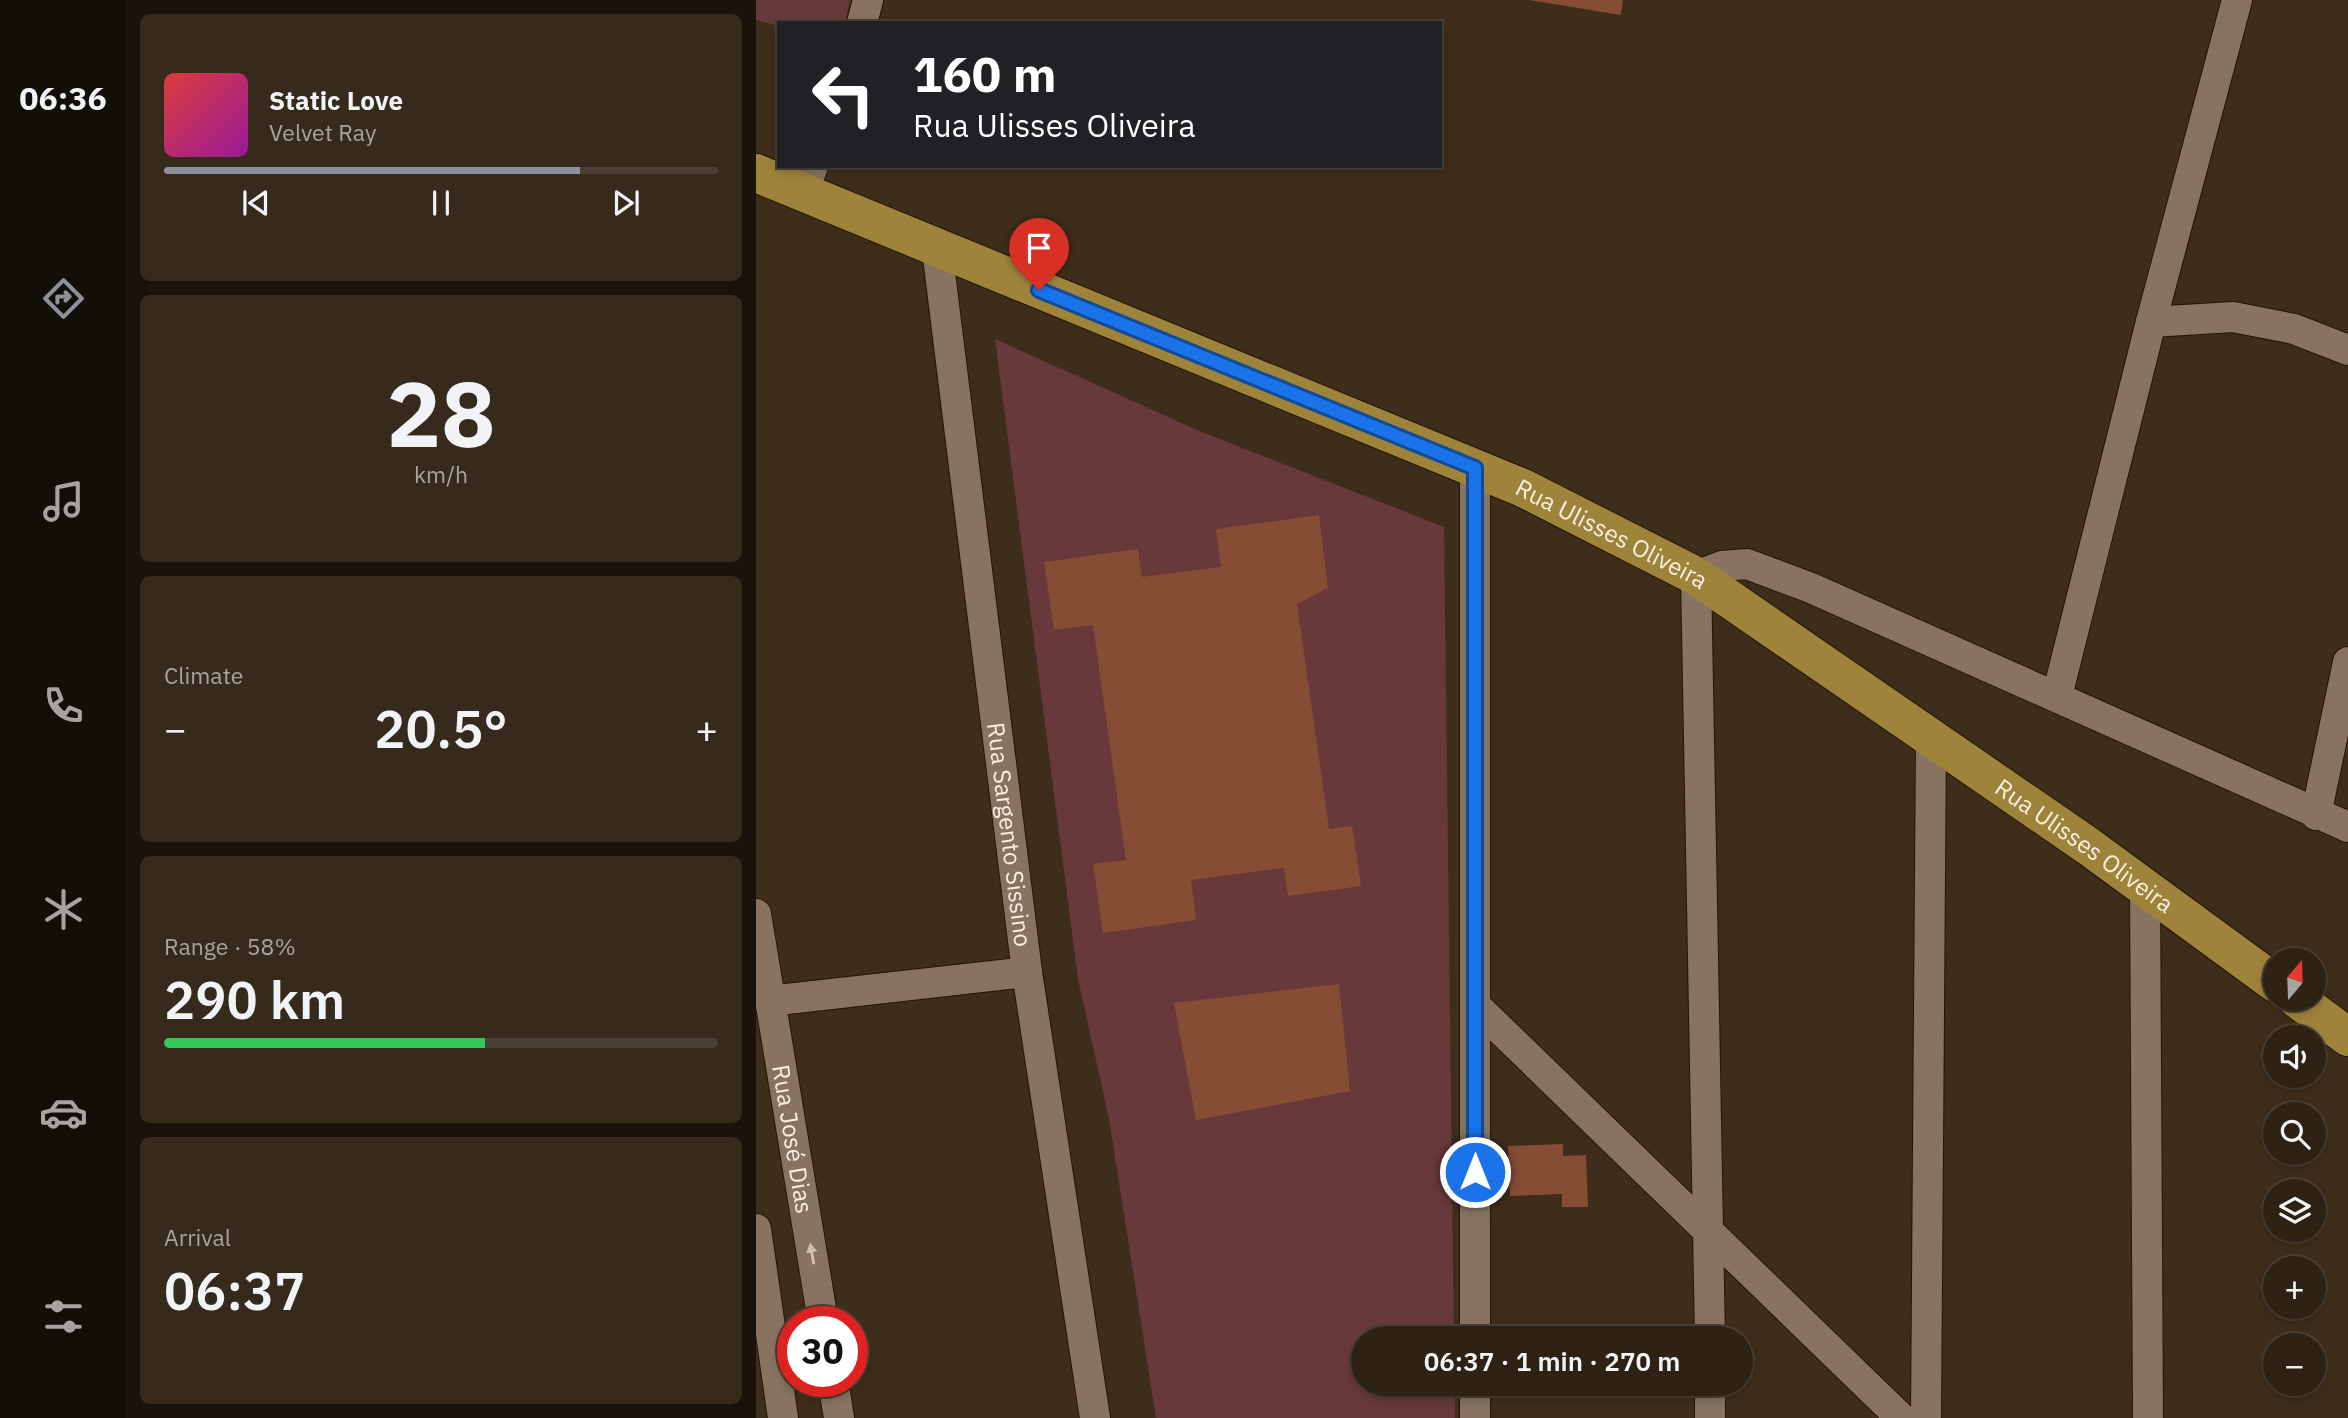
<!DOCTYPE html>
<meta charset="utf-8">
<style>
:root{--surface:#2e2214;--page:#362a1d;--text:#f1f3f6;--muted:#a7a4a0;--line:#493f34;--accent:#8c9099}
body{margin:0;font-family:"IBM Plex Sans",sans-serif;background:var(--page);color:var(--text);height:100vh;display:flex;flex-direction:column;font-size:26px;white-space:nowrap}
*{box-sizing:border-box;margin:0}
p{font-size:23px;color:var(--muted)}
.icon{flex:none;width:38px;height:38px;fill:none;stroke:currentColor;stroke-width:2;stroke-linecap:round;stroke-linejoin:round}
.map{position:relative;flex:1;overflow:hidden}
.sheet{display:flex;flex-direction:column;gap:14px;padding:14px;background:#19130b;width:630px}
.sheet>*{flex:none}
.top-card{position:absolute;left:21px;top:21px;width:665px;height:147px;border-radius:0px;box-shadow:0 4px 10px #0003,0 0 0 2px var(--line);background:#202124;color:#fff;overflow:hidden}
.needle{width:46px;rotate:19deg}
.fabs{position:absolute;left:1507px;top:948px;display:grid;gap:14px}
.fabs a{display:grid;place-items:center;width:63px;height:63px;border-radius:50%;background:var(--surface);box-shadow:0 4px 10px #0003,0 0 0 2px var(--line);font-size:35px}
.speed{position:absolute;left:21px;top:1306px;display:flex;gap:14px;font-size:35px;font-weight:700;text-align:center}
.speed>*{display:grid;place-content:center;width:91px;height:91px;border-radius:50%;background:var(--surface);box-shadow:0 4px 10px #0003,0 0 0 2px var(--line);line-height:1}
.speed .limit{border:10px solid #d22;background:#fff;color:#111}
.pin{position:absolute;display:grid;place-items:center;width:60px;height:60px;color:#fff;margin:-72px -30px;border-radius:50% 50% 50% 0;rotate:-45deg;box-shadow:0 0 7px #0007}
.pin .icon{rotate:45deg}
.me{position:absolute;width:77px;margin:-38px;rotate:0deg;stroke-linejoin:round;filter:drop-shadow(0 0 5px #0008)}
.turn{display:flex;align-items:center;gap:24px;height:147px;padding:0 21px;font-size:32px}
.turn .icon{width:91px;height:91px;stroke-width:2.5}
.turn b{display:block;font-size:49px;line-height:60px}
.big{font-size:52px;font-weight:600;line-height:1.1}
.sheet .tile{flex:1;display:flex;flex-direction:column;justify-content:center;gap:10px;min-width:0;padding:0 24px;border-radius:10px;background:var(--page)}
.sheet .dial{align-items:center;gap:0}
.dial b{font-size:91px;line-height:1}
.song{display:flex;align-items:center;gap:21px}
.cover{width:84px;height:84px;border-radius:10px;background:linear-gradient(135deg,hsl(0 70% 55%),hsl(300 70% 35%))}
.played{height:7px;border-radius:4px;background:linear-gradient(90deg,var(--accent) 75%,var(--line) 75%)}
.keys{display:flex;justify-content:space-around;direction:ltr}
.heat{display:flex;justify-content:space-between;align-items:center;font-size:38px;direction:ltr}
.charge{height:10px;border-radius:5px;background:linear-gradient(90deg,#34c759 58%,var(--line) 0)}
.trip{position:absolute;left:595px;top:1326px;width:402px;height:70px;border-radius:35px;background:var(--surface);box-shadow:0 4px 10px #0003,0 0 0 2px var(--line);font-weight:600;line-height:70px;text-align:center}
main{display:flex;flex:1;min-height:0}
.dock{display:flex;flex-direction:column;width:126px;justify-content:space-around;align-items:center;background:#120e08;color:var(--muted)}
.dock .icon{width:49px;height:49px}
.dock .selected{color:var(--accent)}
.dock b{font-size:32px;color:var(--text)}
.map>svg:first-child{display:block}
.green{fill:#67393a}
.building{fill:#874d34}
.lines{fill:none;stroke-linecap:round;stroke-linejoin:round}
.minor-casing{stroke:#241504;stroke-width:32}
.major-casing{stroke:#241504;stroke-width:40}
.minor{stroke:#877360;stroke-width:30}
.major{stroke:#9e833b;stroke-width:38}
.oneway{fill:#d1c3b4}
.route-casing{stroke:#114b97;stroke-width:18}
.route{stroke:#1a73e8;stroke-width:12}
.labels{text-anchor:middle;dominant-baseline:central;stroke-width:7;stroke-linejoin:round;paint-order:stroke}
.street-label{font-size:24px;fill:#f9eee2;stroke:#332311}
</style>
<main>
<nav class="dock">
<b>06:36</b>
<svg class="icon selected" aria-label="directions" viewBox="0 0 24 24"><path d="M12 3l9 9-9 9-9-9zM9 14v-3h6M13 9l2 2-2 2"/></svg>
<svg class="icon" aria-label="music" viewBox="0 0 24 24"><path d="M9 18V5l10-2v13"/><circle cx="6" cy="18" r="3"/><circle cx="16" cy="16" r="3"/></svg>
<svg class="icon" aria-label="phone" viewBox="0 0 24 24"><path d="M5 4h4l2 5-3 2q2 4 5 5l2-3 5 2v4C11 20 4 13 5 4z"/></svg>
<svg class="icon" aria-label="climate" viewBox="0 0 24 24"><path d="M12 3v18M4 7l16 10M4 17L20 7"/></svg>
<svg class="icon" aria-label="car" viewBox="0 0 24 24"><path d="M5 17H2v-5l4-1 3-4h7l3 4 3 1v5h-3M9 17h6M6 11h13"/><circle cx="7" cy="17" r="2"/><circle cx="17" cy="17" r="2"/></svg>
<svg class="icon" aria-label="filters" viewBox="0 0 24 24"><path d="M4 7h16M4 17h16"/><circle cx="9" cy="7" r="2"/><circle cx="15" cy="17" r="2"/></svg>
</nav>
<section class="sheet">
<div class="tile">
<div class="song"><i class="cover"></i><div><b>Static Love</b><p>Velvet Ray</p></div></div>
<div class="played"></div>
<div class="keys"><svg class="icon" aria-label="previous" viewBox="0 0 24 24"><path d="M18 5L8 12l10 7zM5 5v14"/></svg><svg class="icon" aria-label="pause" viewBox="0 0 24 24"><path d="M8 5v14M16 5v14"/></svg><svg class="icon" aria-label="next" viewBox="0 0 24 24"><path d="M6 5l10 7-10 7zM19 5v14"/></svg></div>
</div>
<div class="tile dial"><b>28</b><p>km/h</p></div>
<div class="tile"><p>Climate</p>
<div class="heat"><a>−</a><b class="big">20.5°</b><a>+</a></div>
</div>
<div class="tile"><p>Range · 58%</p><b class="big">290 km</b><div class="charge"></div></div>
<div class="tile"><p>Arrival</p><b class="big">06:37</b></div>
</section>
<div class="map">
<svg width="1592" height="1418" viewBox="0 0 1592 1418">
<rect width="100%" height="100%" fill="#3e2d1b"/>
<!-- green -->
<path class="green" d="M0,0H94L89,23H23V26L0,20Z
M239,339L441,430L688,527L698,1339H607V1384H699V1418H400L353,1119L322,979Z"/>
<!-- building -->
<path class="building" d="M773,0H867L865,15Z
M563,515L572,588L541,604L573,829L596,826L605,886L532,896L528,868L435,880L440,920L347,933L337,864L370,860L337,625L298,630L288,562L382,549L386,577L465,567L460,529Z
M583,984L594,1091L440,1120L418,1003Z
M807,1144V1156L830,1155L832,1207H806V1194L754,1196L752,1146Z"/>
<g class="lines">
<defs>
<g id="minor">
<path d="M106,23L112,0"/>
<path d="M47,193L57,166"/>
<path id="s1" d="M181,249L271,972L339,1418"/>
<path d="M1395,322L1477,317L1538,329L1592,350"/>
<path d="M719,468V1339"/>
<path d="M1301,696L1395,322L1481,0"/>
<path d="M1560,815L1592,662"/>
<path d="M1389,887L1392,1418"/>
<path id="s2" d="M0,914L67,1321"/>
<path d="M13,1001L271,972"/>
<path d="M719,1005L1145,1418"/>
<path d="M0,1229L27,1418"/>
<path d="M954,1339L940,576L966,566L991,564L1055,588L1592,827"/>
<path d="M77,1381L83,1418"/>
<path d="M719,1384V1418"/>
<path d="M954,1384V1418"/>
<path d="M1170,1418L1175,738"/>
</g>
<g id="major">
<path id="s3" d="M0,173L767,488L940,576L1332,846L1519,983"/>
<path d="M1541,999L1592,1037"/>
</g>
</defs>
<!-- minor casing -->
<use href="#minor" class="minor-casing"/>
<!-- major casing -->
<use href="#major" class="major-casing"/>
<!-- minor -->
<use href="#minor" class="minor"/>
<!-- major -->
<use href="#major" class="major"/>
</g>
<!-- one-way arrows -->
<defs><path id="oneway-solid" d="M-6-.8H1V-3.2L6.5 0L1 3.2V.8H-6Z" transform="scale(1.75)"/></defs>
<use class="oneway" href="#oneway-solid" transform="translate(56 1254) rotate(-100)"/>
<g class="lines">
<defs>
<path id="route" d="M283,290L719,468V1172"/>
</defs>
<!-- route casing -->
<use href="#route" class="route-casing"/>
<!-- route -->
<use href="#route" class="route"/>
</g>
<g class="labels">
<!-- street labels -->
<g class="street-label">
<text stroke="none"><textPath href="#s3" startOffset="929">Rua Ulisses Oliveira</textPath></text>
<text stroke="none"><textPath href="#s1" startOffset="590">Rua Sargento Sissino</textPath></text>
<text stroke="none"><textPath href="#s3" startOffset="1496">Rua Ulisses Oliveira</textPath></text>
<text stroke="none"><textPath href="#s2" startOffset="228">Rua José Dias</textPath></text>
</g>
</g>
</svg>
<div class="fabs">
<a><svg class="needle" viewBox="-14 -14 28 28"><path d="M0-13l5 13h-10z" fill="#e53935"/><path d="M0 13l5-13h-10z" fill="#a7a4a0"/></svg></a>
<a><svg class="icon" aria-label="sound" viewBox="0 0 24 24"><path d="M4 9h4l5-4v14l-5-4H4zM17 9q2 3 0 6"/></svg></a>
<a><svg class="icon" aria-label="search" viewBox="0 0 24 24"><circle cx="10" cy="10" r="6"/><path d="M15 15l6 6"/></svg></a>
<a><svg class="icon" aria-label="layers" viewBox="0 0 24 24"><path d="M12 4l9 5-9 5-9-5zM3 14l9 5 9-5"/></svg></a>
<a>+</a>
<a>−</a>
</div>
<div class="speed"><div class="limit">30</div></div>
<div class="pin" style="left:283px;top:290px;background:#d93025"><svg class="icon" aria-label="arrive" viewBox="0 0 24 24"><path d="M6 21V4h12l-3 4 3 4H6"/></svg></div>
<svg class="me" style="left:719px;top:1172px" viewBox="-20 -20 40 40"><circle r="17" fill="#1a73e8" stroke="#fff" stroke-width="3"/><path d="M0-11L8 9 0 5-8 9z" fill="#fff"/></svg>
<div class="trip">06:37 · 1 min · 270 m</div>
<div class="top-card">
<div class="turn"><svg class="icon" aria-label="left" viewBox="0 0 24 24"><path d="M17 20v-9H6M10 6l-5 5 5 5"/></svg><div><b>160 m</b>Rua Ulisses Oliveira</div></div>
</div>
</div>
</main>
